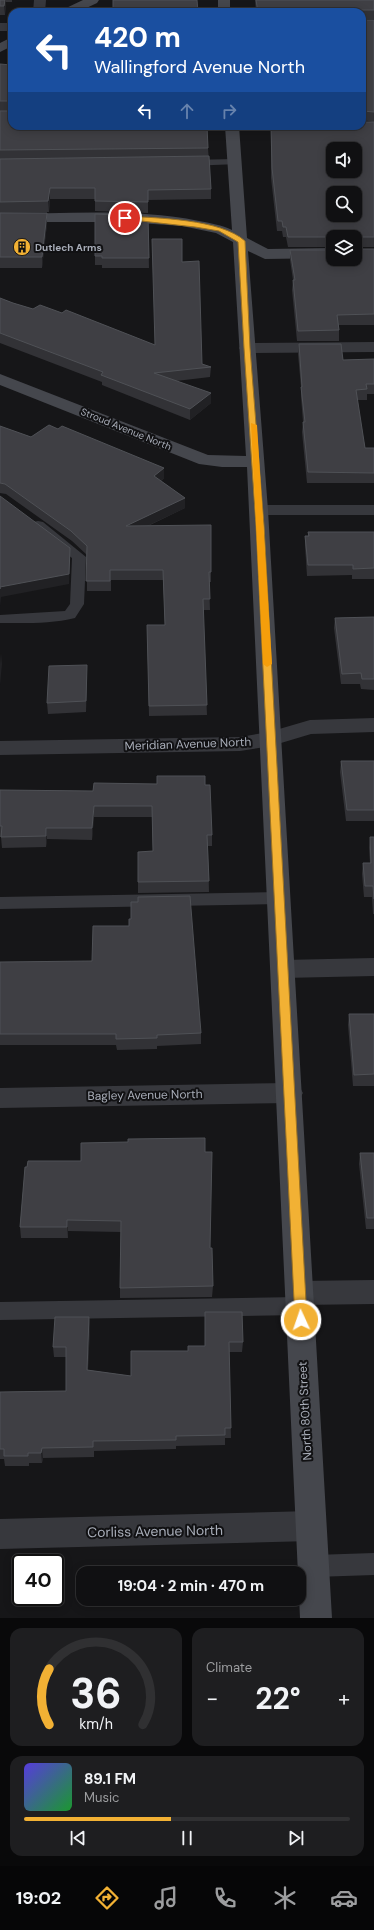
<!DOCTYPE html>
<meta charset="utf-8">
<style>
:root{--surface:#101012;--page:#1e1e20;--text:#f1f3f6;--muted:#9c9d9f;--line:#303032;--accent:#f2b134}
body{margin:0;font-family:"DM Sans",sans-serif;background:var(--page);color:var(--text);height:100vh;display:flex;flex-direction:column;font-size:15px;white-space:nowrap}
*{box-sizing:border-box;margin:0}
p{font-size:13px;color:var(--muted)}
.icon{flex:none;width:22px;height:22px;fill:none;stroke:currentColor;stroke-width:2;stroke-linecap:round;stroke-linejoin:round}
.map{position:relative;height:1618px;overflow:hidden}
.panel{display:flex;flex-direction:column;gap:10px;padding:10px;background:#09090a;flex:1}
.panel>*{flex:none}
.banner{position:absolute;left:8px;top:8px;width:358px;height:122px;border-radius:12px;box-shadow:0 2px 10px #0003,0 0 0 1px var(--line);background:#1a4fa0;color:#fff;overflow:hidden}
.fabs{position:absolute;left:326px;top:142px;display:grid;gap:8px}
.fabs a{display:grid;place-items:center;width:36px;height:36px;border-radius:8px;background:var(--surface);box-shadow:0 2px 10px #0003,0 0 0 1px var(--line);font-size:20px}
.speed{position:absolute;left:12px;top:1554px;display:flex;gap:8px;font-size:20px;font-weight:700;text-align:center}
.speed>*{display:grid;place-content:center;width:52px;height:52px;border-radius:50%;background:var(--surface);box-shadow:0 2px 10px #0003,0 0 0 1px var(--line);line-height:1}
.speed .limit{border:2px solid #111;border-radius:6px;background:#fff;color:#111}
.pin{position:absolute;display:grid;place-items:center;width:34px;height:34px;color:#fff;margin:-17px;border:2px solid #fff;border-radius:50%;box-shadow:0 1px 4px #0007}
.me{position:absolute;width:44px;margin:-22px;rotate:357deg;stroke-linejoin:round;filter:drop-shadow(0 0 3px #0008)}
.turn{display:flex;align-items:center;gap:14px;height:84px;padding:0 20px;font-size:18px}
.turn .icon{width:52px;height:52px;stroke-width:2.5}
.turn b{display:block;font-size:28px;line-height:34px}
.lanes{display:flex;align-items:center;height:38px;padding:0 20px;background:#0003;justify-content:center;gap:20px;direction:ltr}
.lanes .off{opacity:.35}
.big{font-size:30px;font-weight:700;line-height:1.1}
.panel .tile{flex:1;display:flex;flex-direction:column;justify-content:center;gap:6px;min-width:0;padding:0 14px;border-radius:12px;background:var(--page)}
.panel .dial{align-items:center;gap:0}
.dial svg{height:104px;overflow:visible;fill:none;stroke:var(--line);stroke-width:7;stroke-linecap:round;text-anchor:middle}
.dial text{fill:var(--text);stroke:none}
.song{display:flex;align-items:center;gap:12px}
.cover{width:48px;height:48px;border-radius:6px;background:linear-gradient(135deg,hsl(250 70% 55%),hsl(130 70% 35%))}
.played{height:4px;border-radius:2px;background:linear-gradient(90deg,var(--accent) 45%,var(--line) 45%)}
.keys{display:flex;justify-content:space-around;direction:ltr}
.heat{display:flex;justify-content:space-between;align-items:center;font-size:22px;direction:ltr}
.panel .tiles{flex:1;display:grid;gap:10px;grid-template-columns:1fr 1fr}
.tile:last-child{grid-column:span 2}
.trip{position:absolute;left:76px;top:1566px;width:230px;height:40px;border-radius:12px;background:var(--surface);box-shadow:0 2px 10px #0003,0 0 0 1px var(--line);font-weight:700;line-height:40px;text-align:center}
.dock{display:flex;height:64px;justify-content:space-around;align-items:center;background:#060607;color:var(--muted)}
.dock .icon{width:28px;height:28px}
.dock .active{color:var(--accent)}
.dock b{font-size:18px;color:var(--text)}
.map>svg:first-child{display:block}
.lines{fill:none;stroke-linecap:round;stroke-linejoin:round}
.lane{fill:#37383d;fill-rule:evenodd}
.street{fill:#37383d;fill-rule:evenodd}
.secondary{fill:#45474d;fill-rule:evenodd}
.wall{fill:#323236}
.shaded-wall{fill:#212124}
.building{fill:#3f3f44;stroke:#4f5156;fill-rule:evenodd}
.route{fill:#f2b134;stroke:#9d7322}
.slow{fill:#f59e0b}
.labels{text-anchor:middle;dominant-baseline:central;stroke-width:4;stroke-linejoin:round;paint-order:stroke}
.far-poi-label{font-size:10px;font-weight:bold;fill:#a8adb8;stroke:#111113;text-anchor:start}
.far-street-label{font-size:10px;fill:#a8adb8;stroke:#111113}
.street-label{font-size:12px;fill:#a8adb8;stroke:#111113}
.near-street-label{font-size:14px;fill:#a8adb8;stroke:#111113}
</style>
<div class="map">
<svg width="374" height="1618" viewBox="0 0 374 1618">
<rect width="100%" height="100%" fill="#161618"/>
<g class="lines">
<!-- lane -->
<path class="lane" d="M235,159L240,162L239,164L188,166L183,163L188,160Z
M38,521L43,522L86,557L84,604L75,618C51,624 25,623 0,623V615L65,611L70,604L72,558L33,528L31,525L33,522Z
M279,892L285,894L287,898L285,902L279,904L0,909V897Z
M300,1297L307,1300L310,1306L307,1312L300,1315L0,1320V1302Z
M374,1553V1575L314,1577L306,1574L303,1566L306,1558L314,1555Z"/>
<!-- street -->
<path class="street" d="M34,0H46L45,12H33Z
M0,23H12V31H0Z
M374,342V352L247,353L241,351L239,348L241,345L247,343Z
M259,505H374V515H259L253,514L250,510L253,506Z
M374,718V732L311,734L271,746L240,751L0,755V741L240,737L269,732L310,720Z
M374,958V976L283,978L275,975L271,969L275,963L283,960Z
M290,1083L299,1086L303,1093L299,1100L290,1103L0,1108V1088Z
M374,1280V1304L299,1305L289,1302L285,1293L289,1284L299,1281Z
M311,1511L322,1516L326,1526L322,1536L311,1541L0,1549V1519Z"/>
<!-- secondary -->
<path class="secondary" d="M83,0H99L97,3L78,12H62L64,9Z
M218,0H230V12H218Z
M12,37V46L0,52V43Z
M225,126H239L247,238L268,249L333,248V258L265,259L248,251L268,510L332,1618H300L247,467H222L199,464L0,385V374L208,455L246,456L233,242L216,233L182,226L125,222H0V214C66,214 135,208 199,221C210,223 222,225 232,230Z"/>
</g>
<!-- wall -->
<path class="wall" d="M0,0H12V2H6L5,15H0Z
M255,0H374V19H362V12H256Z
M362,20H374V122L362,120Z
M0,64L11,65L12,64V111H0Z
M0,111L208,148L211,189V199L148,200V213L95,211V199H50L49,212L2,213H47V224L42,268H0Z
M374,122V247H355V237H333V247H288L286,237H283L282,231H277L271,178V126Z
M148,216L149,268H102V265H95V256Z
M374,249V325H339V341H297L292,290L293,280L290,260V250Z
M182,262L202,364L211,367L210,377L176,381L211,403L190,420L102,385V382L0,343V298L13,303L33,309L62,313L155,345Z
M299,344L343,360L374,359V394H367V400H357L365,448H374V483H307L302,432L303,422L301,397V387L298,354Z
M0,426L31,437L164,468V478L161,481L185,498V508L148,526L211,572V582H209L210,610H203L207,715L149,716L147,625H165L163,580H111V591H87V555L72,541L6,494L0,493Z
M308,532H374V579H352V575L307,576L305,546V536H308Z
M374,617V690L361,689L360,684H341L334,628L335,618Z
M87,676L86,712L48,714L47,703Z
M341,761H374V821H346L340,772Z
M205,785L212,835V846H208L209,892L138,893V852L153,851L152,817H94L92,840L47,839L46,847L2,848L1,837H0V790L93,791Z
M370,837H374V914H373L372,897H364L362,874L363,863H370L369,848Z
M0,962L201,1033V1044L157,1046V1049L117,1050L116,1045H0Z
M349,1014H374V1086H353L348,1025Z
M360,1153H374V1229H366L359,1164Z
M25,1167L210,1248L213,1286L212,1297L120,1298V1288L121,1232L68,1231V1238H21L20,1227Z
M205,1312L243,1342L242,1352H229L231,1438H225V1445L176,1446V1449L94,1451V1457L43,1458L42,1463H29V1466H5L4,1459H0V1392L66,1391V1357H54L53,1347L89,1317L90,1327L88,1370L131,1376L188,1351L205,1346Z"/>
<!-- shaded-wall -->
<path class="shaded-wall" d="M5,0H6V2L5,15L4,6Z
M50,188V199L49,212L48,201Z
M47,213V224L42,268V257Z
M211,393V403L190,420V409Z
M164,468V478L154,486V476Z
M185,498V508L126,536V526Z
M70,548V559L69,584L1,597L0,606V587Z
M1,653L2,664L0,685V664Z
M87,665V676L86,712V701Z
M94,806V817L92,840V828Z
M46,828L47,839L46,847Z
M67,1220L68,1231V1238L67,1227Z
M89,1317L90,1327L87,1380V1370Z
M42,1448L43,1458L42,1463L41,1453Z"/>
<!-- building -->
<path class="building" d="M0,0H5L4,6H0Z
M113,0H197L198,12H113Z
M256,0H374V10H361V12H258Z
M362,20H374V112L363,111L362,113Z
M0,64L11,65L12,64V101H0Z
M0,111H12V126H207L208,148L0,150Z
M362,122H374V237H288L286,227H283L282,221H278L272,168L271,126H362ZM333,149H355V171H333ZM333,193H355V215H333Z
M209,156L211,189L148,190V202L95,201V188H50L48,201L0,202V159Z
M0,213H47L42,257H0Z
M95,214L148,216L149,258H102V256H95Z
M152,239H182V262L199,261L202,364L211,367L154,373L211,393L190,409L101,375L103,372L0,333V298L13,303L33,309L40,305L62,313L66,310L155,345Z
M355,249H374V314L337,315L339,330L298,331L293,280H295L290,250H333V259H355Z
M299,344H341L343,360L374,359V384H366L367,389L356,390L365,448H374V473L308,472L303,422H305L301,387H302Z
M49,425L58,429L62,426L164,468L154,476L185,498L126,526L211,525V572H209L210,599H203L207,705L149,706L147,625H165L163,570H110V581H86L87,546L71,531L5,484L0,483V426L31,437Z
M0,496L70,548L69,574L0,587V589Z
M308,532H374V568L353,569V565H308L305,536H309Z
M374,617V679H362L361,673L342,674L335,618Z
M87,665L86,701L47,703L49,666Z
M341,761H374V810H347Z
M157,776H205V785H210L212,835H207L209,881L138,882V852L153,851L152,806H94L92,828H46V836L1,837L2,826H0V790L93,791L94,783L157,784Z
M370,837H374V899L373,886H365L363,863H371Z
M190,896L201,1033L157,1035V1038L116,1039V1034H0V962L92,961L93,926H129V919H131V902H138V897Z
M349,1014H374V1074L354,1075Z
M205,1138V1152H212L210,1248H212L213,1286L120,1288L121,1221L67,1220V1227H20L25,1167H27L28,1161H81V1143L128,1142V1139Z
M360,1153H374V1218H367Z
M205,1312H242L243,1342H229L231,1428H225V1435L176,1436V1440L93,1441V1447L42,1448L41,1453H28V1456H4V1449H0V1392L66,1391V1347H53L55,1317H89L87,1370L131,1376V1351H188V1346H205Z"/>
<!-- route -->
<path class="route" d="M125,216C157,218 221,219 245,241L250,348L264,526L307,1320L305,1324L301,1325L297,1324L295,1320L256,526L244,348L238,242L219,231L195,227L123,219L122,218Z"/>
<!-- slow -->
<path class="slow" d="M251,423L257,425L272,664L267,667L263,664Z"/>
<!-- icons -->
<defs>
<symbol id="building-disc" viewBox="-11 -11 22 22"><circle r="9.5" fill="#f2b134" stroke="#111113"/><path d="M-4-6H4V6H1V3H-1V6H-4ZM-2.5-4.3h1.7v1.8h-1.7ZM.8-4.3h1.7v1.8H.8ZM-2.5-1h1.7V.8h-1.7ZM.8-1h1.7V.8H.8Z" fill="#111"/></symbol>
</defs>
<g fill-rule="evenodd">
<use href="#building-disc" x="12" y="237" width="20" height="20"/>
</g>
<g class="labels">
<!-- far-poi labels -->
<g class="far-poi-label">
<text x="35" y="247">Dutlech Arms</text>
</g>
<!-- far-street labels -->
<g class="far-street-label">
<text transform="translate(126 429) rotate(22)">Stroud Avenue North</text>
</g>
<!-- street labels -->
<g class="street-label">
<text transform="translate(188 744) rotate(-2)">Meridian Avenue North</text>
<text transform="translate(145 1095) rotate(-1)">Bagley Avenue North</text>
<text transform="translate(305 1411) rotate(-93)">North 80th Street</text>
</g>
<!-- near-street labels -->
<g class="near-street-label">
<text transform="translate(155 1531) rotate(-1)">Corliss Avenue North</text>
</g>
</g>
</svg>
<div class="fabs">
<a><svg class="icon" aria-label="sound" viewBox="0 0 24 24"><path d="M4 9h4l5-4v14l-5-4H4zM17 9q2 3 0 6"/></svg></a>
<a><svg class="icon" aria-label="search" viewBox="0 0 24 24"><circle cx="10" cy="10" r="6"/><path d="M15 15l6 6"/></svg></a>
<a><svg class="icon" aria-label="layers" viewBox="0 0 24 24"><path d="M12 4l9 5-9 5-9-5zM3 14l9 5 9-5"/></svg></a>
</div>
<div class="speed"><div class="limit">40</div></div>
<div class="pin" style="left:125px;top:218px;background:#d93025"><svg class="icon" aria-label="arrive" viewBox="0 0 24 24"><path d="M6 21V4h12l-3 4 3 4H6"/></svg></div>
<svg class="me" style="left:301px;top:1320px" viewBox="-20 -20 40 40"><circle r="17" fill="#f2b134" stroke="#fff" stroke-width="3"/><path d="M0-11L8 9 0 5-8 9z" fill="#fff"/></svg>
<div class="trip">19:04 · 2 min · 470 m</div>
<div class="banner">
<div class="turn"><svg class="icon" aria-label="left" viewBox="0 0 24 24"><path d="M17 20v-9H6M10 6l-5 5 5 5"/></svg><div><b>420 m</b>Wallingford Avenue North</div></div>
<div class="lanes"><svg class="icon" aria-label="left" viewBox="0 0 24 24"><path d="M17 20v-9H6M10 6l-5 5 5 5"/></svg><svg class="icon off" aria-label="ahead" viewBox="0 0 24 24"><path d="M12 20V5M6 11l6-6 6 6"/></svg><svg class="icon off" aria-label="right" viewBox="0 0 24 24"><path d="M7 20v-9h11M14 6l5 5-5 5"/></svg></div>
</div>
</div>
<section class="panel">
<div class="tiles">
<div class="tile dial"><svg viewBox="0 0 100 80">
<path d="M14 69A42 42 0 1 1 86 69"/>
<path d="M14 69A42 42 0 0 1 14 26" stroke="#f2b134"/>
<text x="50" y="56" font-size="32" font-weight="700">36</text>
<text x="50" y="72" font-size="11">km/h</text>
</svg></div>
<div class="tile"><p>Climate</p>
<div class="heat"><a>−</a><b class="big">22°</b><a>+</a></div>
</div>
<div class="tile">
<div class="song"><i class="cover"></i><div><b>89.1 FM</b><p>Music</p></div></div>
<div class="played"></div>
<div class="keys"><svg class="icon" aria-label="previous" viewBox="0 0 24 24"><path d="M18 5L8 12l10 7zM5 5v14"/></svg><svg class="icon" aria-label="pause" viewBox="0 0 24 24"><path d="M8 5v14M16 5v14"/></svg><svg class="icon" aria-label="next" viewBox="0 0 24 24"><path d="M6 5l10 7-10 7zM19 5v14"/></svg></div>
</div>
</div>
</section>
<nav class="dock">
<b>19:02</b>
<svg class="icon active" aria-label="directions" viewBox="0 0 24 24"><path d="M12 3l9 9-9 9-9-9zM9 14v-3h6M13 9l2 2-2 2"/></svg>
<svg class="icon" aria-label="music" viewBox="0 0 24 24"><path d="M9 18V5l10-2v13"/><circle cx="6" cy="18" r="3"/><circle cx="16" cy="16" r="3"/></svg>
<svg class="icon" aria-label="phone" viewBox="0 0 24 24"><path d="M5 4h4l2 5-3 2q2 4 5 5l2-3 5 2v4C11 20 4 13 5 4z"/></svg>
<svg class="icon" aria-label="climate" viewBox="0 0 24 24"><path d="M12 3v18M4 7l16 10M4 17L20 7"/></svg>
<svg class="icon" aria-label="car" viewBox="0 0 24 24"><path d="M5 17H2v-5l4-1 3-4h7l3 4 3 1v5h-3M9 17h6M6 11h13"/><circle cx="7" cy="17" r="2"/><circle cx="17" cy="17" r="2"/></svg>
</nav>
